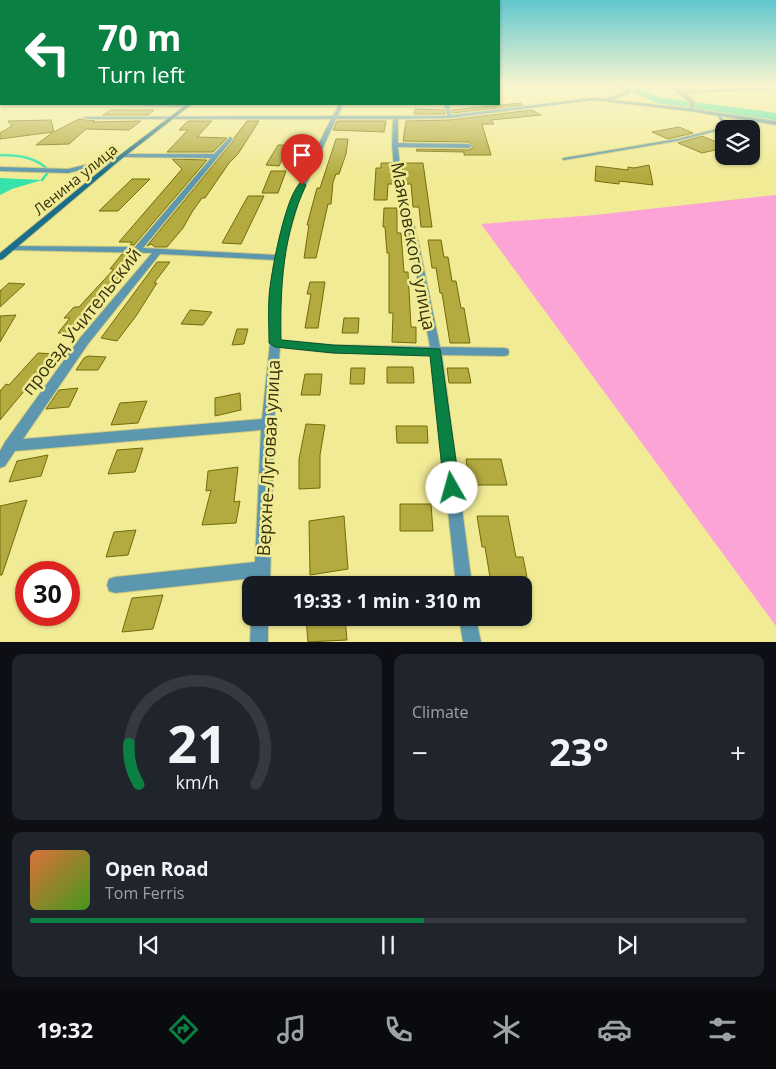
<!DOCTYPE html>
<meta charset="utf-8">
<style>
:root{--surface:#171b24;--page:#20242c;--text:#f1f3f6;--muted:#9ea1a6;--line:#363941;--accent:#0b8043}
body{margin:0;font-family:"Open Sans",sans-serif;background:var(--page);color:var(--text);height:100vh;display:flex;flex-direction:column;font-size:19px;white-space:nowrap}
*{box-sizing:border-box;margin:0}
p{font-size:16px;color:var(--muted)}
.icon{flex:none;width:28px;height:28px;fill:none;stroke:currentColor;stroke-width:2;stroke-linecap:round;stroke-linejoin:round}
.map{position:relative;height:642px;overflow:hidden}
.side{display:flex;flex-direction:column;gap:12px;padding:12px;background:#0d0f14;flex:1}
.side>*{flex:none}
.guide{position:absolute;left:0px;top:0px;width:500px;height:105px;box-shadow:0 1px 4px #0004;background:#0b8043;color:#fff;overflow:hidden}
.fabs{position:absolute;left:715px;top:120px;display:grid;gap:10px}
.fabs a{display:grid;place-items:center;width:45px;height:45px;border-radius:10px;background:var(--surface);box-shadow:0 1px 4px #0004;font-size:25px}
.speed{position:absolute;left:15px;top:561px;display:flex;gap:10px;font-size:25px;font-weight:700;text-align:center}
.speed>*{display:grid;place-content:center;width:65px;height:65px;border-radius:50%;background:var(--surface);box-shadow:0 1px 4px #0004;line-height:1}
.speed .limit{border:8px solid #d22;background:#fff;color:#111}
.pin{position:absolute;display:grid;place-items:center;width:42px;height:42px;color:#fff;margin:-51px -21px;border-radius:50% 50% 50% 0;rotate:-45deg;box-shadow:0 0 5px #0007}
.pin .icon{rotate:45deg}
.me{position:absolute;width:55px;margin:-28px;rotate:353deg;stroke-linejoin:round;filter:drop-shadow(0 0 4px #0008)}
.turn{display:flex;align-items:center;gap:18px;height:105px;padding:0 15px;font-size:22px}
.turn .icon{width:65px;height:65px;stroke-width:2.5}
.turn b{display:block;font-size:35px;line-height:42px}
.big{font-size:38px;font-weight:700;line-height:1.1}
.side .tile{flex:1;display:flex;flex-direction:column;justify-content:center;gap:8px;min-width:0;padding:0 18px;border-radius:10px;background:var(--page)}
.side .dial{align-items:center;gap:0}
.dial svg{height:130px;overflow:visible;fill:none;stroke:var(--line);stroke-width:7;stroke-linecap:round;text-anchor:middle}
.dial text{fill:var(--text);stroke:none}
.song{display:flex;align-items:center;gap:15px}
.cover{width:60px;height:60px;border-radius:8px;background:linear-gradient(135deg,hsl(20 70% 55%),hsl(100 70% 35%))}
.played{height:5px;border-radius:2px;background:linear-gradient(90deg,var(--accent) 55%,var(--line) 55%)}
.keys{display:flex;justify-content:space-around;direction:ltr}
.heat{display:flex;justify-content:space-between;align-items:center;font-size:28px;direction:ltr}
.side .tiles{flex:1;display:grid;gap:12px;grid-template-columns:1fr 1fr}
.tile:last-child{grid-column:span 2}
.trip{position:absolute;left:242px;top:576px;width:290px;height:50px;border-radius:10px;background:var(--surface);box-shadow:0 1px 4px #0004;font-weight:700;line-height:50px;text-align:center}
.menu{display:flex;height:80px;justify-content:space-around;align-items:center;background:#090b0e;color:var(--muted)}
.menu .icon{width:35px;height:35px}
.menu .active{color:var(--accent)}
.menu b{font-size:22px;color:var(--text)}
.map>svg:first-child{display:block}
.green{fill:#fca4d6}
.water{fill:#36e3a9}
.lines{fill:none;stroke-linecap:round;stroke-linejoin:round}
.stream{stroke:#36e3a9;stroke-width:2.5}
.river{fill:#36e3a9;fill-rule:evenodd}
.building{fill:#b3ab40;stroke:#736c08}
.service-casing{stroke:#cfca7d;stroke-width:2}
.minor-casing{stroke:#cfca7d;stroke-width:2}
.secondary-casing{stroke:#cfca7d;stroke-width:2}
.service{fill:#5c97af;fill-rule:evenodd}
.minor{fill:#5c97af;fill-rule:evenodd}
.secondary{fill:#1b6e89;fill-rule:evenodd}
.route{fill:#0b8043;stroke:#07532c}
.labels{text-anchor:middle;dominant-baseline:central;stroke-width:5;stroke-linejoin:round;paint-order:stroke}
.far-street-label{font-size:15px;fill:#35330e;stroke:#f1eb95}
.street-label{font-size:18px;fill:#35330e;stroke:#f1eb95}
</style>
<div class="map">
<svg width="776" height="642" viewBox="0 0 776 642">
<rect width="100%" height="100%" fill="#f1eb95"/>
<!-- green -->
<path class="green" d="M776,195V626L481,224L595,215Z"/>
<!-- water -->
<path class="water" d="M0,178L42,180L12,189L0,195Z"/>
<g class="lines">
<!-- stream -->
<path class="stream" d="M0,155C18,155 37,157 49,171L42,180"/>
<!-- river -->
<path class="river" d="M619,85H632L659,97L776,113V121L656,103Z"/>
</g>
<!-- building -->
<path class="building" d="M521,103L523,105L453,113L452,110Z
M415,109L444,110L445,114H414Z
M111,110H154L148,115H103Z
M532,110L541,115L491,120L494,124H482L491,155H464V152L416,151L417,149L469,150L474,147L469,142L403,141L406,121L450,120Z
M79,119L95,121L93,122L141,121L129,130L86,129L69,144L36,145L53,132L0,139V133L12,126L8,121L51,120L54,132Z
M188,121H212L197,137L227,138L213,152H167L188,130H179Z
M247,121H259L238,154L229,163L205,198H202L192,212L183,228L167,247H155L151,244L147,246L234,140V138Z
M337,121H386L384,132L333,130Z
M679,127L693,133L668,139L652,132Z
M702,136L724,145V148L702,153L678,143Z
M336,139H348L346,154L339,174H336L333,182L331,204H328L316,258H304L309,225H307L317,188H320Z
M278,145H289L279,166L266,165Z
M172,159L207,160L134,245H130L132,242H119L182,169Z
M381,163H392L396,184H388L387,200H374L376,168H381Z
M401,163H423L432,227H421L419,207H413L411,184H406Z
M649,165L653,185L619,181V184L595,181L596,166L628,170V167L634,168Z
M271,171H286L278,193H262Z
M132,179H150L118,211H99Z
M248,196H264L241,244L222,243Z
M384,208H397V233H401L404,272H408L411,327H416V343L392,342L393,313H389V253H387L385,227H383Z
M428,240H441L444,257H448L452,281H456L461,308H464L470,343H450L442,293H440L436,268H432Z
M122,254L142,255L84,322L82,321L71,334L58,333L70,318H64L74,307H79L114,269H110Z
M157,262H170L154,283H157L136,316L117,341L101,338Z
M310,282H325L318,328H305L311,294H307Z
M9,283L25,284L0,307V291Z
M190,310L212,312L203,325L181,324Z
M16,315L0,342V316Z
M344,318H359L358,333H342Z
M237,329H248L244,344L232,345Z
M38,353L55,354L0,420V391L6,384L9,385Z
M88,356L106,357L98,370H76L84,358Z
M387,367H413L414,383H387Z
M351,368H365L364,384H350Z
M447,368H468L471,383H449Z
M305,374H322L320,395H301Z
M78,388L69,407L46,409L59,390Z
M240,393L241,410L215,416V398Z
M147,401L138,423L111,425L120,403Z
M306,424L325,425L320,455V488L299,489V459Z
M396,426H427L428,443H397Z
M143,448L135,472L108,474L117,450Z
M48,455L41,476L9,482L17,461Z
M466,459H501L507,485H470Z
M238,467L234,502L240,501L236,523L202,525L211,490L206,491L208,471Z
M27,500L2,575H0V506Z
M400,504H431L433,531H400Z
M344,516L348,569L310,575L309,521Z
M477,516H508L516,557H523L527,577H490L485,547H482Z
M136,530L128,555L106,557L114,532Z
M163,595L153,629L122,632L132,598Z
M306,618H345L347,640L308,642Z"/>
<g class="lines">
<defs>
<path id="service" d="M719,114L729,127L728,128L677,141L564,160L562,159L564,158L677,139L725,127L717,115Z"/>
<path id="minor" d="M613,85H618L630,89V93L611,100L688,108L691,107L690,103L668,85H672L680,91L776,87V89L684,93L694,101L695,107L693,109L776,121V125L689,111L593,100L450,118L398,119V143L469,144L472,146L469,148L398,147L400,168L419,245L440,347L504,348L508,349L509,352L508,355L504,356L442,355L472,585H456L431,354L333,353L280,347L274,424L270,585H254V578L115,593L109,591L107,585L109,579L115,577L255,562L261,430L15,451L5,466L0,468V451L5,442L80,338L152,253L12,250L8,248L9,246L135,247L211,158L123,157L121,156V154H214L230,137L233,139L232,140L143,248L276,255L290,202L331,119H86L84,117L333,116L339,104H343L338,116H447L444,104H448L452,115L593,98L606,99L626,92V91ZM336,119H393L392,145L394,168L411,245L430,347L333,345L280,340V296L283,258L298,202ZM160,254L275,260L270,296V343L262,419L23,439L88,344Z
M0,102L3,104L0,105Z
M110,104L188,105L190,106L188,107L112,105Z
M118,157L121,159L120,160L68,173L0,171V167L68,169Z
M251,618H268V642H250Z
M459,618H476L481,642H463Z"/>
<path id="secondary" d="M187,104H192L120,160L3,259L0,260V253L116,158Z"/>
</defs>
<!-- service casing -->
<use href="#service" class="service-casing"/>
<!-- minor casing -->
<use href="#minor" class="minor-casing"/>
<!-- secondary casing -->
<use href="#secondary" class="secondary-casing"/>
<!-- service -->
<use href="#service" class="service"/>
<!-- minor -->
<use href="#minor" class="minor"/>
<!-- secondary -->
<use href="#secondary" class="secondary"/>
</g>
<!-- sky -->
<linearGradient id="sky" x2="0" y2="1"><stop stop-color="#61c7cf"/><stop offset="0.49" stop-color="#f9f6cf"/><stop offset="1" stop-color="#f9f6cf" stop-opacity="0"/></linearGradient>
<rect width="776" height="174" fill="url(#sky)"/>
<!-- route -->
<path class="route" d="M302,182L306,185C283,234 280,287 281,340L333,345L440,349L460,488L458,493L452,495L446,493L444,488L430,356L333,353L275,347L269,343C269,328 268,312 269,297C270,277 286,190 302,182Z"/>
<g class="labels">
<!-- far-street labels -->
<g class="far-street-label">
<text transform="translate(75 179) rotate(-39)">Ленина улица</text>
</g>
<!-- street labels -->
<g class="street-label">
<text transform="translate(414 246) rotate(79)">Маяковского улица</text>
<text transform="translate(81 321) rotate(-52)">проезд Учительский</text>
<text transform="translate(268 458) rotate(-87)">Верхне-Луговая улица</text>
</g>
</g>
</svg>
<div class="fabs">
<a><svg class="icon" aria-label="layers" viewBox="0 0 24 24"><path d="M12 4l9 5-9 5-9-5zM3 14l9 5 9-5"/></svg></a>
</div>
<div class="speed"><div class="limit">30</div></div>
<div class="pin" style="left:302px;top:185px;background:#d93025"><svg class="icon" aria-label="arrive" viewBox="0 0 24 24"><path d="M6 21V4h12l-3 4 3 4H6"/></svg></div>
<svg class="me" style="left:452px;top:488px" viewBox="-20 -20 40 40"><circle r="19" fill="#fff"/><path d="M0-13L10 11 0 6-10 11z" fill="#0b8043"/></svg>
<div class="trip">19:33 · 1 min · 310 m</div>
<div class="guide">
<div class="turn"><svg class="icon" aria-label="left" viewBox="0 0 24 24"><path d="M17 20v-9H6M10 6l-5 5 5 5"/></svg><div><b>70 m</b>Turn left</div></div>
</div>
</div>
<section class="side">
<div class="tiles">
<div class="tile dial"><svg viewBox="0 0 100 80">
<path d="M14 69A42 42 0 1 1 86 69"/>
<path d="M14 69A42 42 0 0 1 8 44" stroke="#0b8043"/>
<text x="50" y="56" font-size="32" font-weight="700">21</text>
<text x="50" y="72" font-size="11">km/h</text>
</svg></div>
<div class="tile"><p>Climate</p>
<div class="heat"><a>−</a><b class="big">23°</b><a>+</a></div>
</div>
<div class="tile">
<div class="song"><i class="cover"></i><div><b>Open Road</b><p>Tom Ferris</p></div></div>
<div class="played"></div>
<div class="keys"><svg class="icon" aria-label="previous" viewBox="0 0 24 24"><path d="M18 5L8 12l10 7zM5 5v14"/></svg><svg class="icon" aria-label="pause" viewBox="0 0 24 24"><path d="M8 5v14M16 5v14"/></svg><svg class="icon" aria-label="next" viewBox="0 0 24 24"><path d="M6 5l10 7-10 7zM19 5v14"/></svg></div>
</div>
</div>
</section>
<nav class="menu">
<b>19:32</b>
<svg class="icon active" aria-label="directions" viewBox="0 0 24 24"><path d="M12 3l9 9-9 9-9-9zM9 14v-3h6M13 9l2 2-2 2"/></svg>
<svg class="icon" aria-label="music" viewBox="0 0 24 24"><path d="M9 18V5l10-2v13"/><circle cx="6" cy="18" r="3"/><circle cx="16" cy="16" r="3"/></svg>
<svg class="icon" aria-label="phone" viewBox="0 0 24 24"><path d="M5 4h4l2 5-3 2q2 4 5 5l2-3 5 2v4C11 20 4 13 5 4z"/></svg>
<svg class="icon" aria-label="climate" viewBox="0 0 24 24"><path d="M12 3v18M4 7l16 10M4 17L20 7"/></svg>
<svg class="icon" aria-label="car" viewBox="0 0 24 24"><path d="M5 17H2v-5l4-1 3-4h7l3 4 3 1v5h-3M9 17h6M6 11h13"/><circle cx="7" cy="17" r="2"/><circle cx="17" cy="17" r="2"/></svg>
<svg class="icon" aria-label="filters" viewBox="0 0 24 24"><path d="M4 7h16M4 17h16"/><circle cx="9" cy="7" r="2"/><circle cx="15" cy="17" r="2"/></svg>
</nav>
